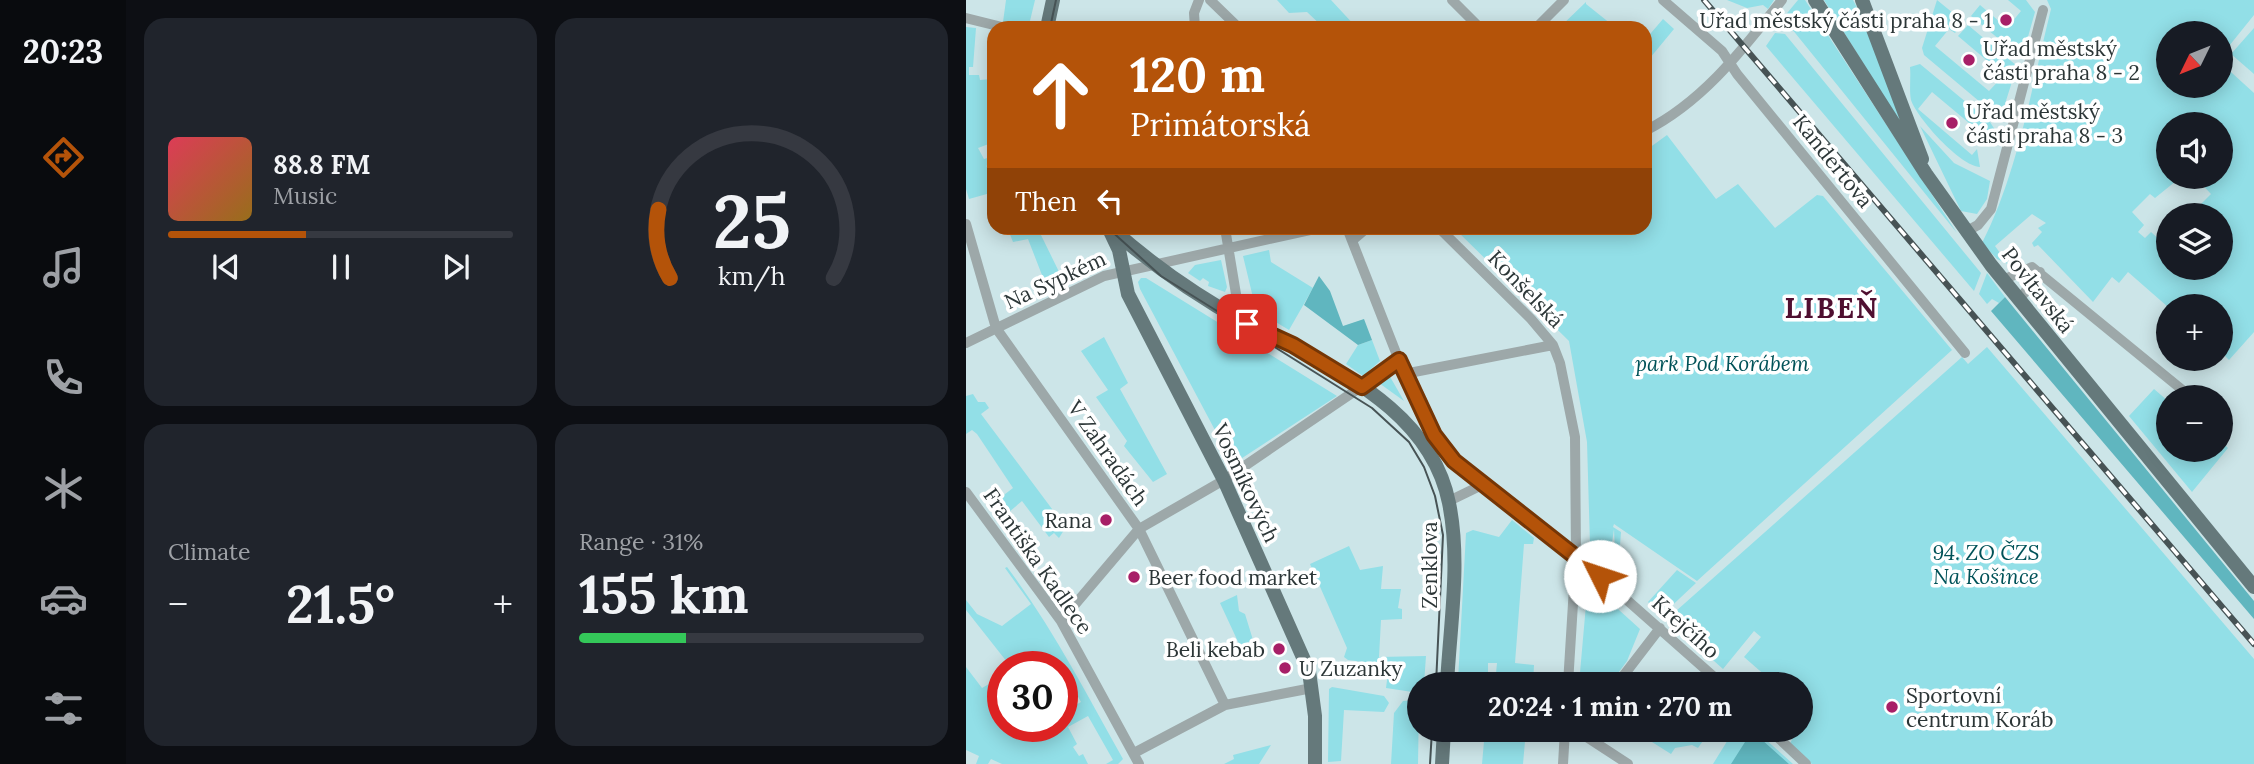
<!DOCTYPE html>
<meta charset="utf-8">
<style>
:root{--surface:#171b24;--page:#20242c;--text:#f1f3f6;--muted:#9ea1a6;--line:#363941;--accent:#b45309}
body{margin:0;font-family:Lora,serif;background:var(--page);color:var(--text);height:100vh;display:flex;flex-direction:column;font-size:26px;white-space:nowrap}
*{box-sizing:border-box;margin:0}
p{font-size:23px;color:var(--muted)}
.icon{flex:none;width:38px;height:38px;fill:none;stroke:currentColor;stroke-width:2;stroke-linecap:round;stroke-linejoin:round}
.map{position:relative;flex:1;overflow:hidden}
.sheet{display:flex;flex-direction:column;gap:18px;padding:18px;background:#0d0f14;width:840px}
.sheet>*{flex:none}
.top-card{position:absolute;left:21px;top:21px;width:665px;height:214px;border-radius:21px;box-shadow:0 4px 18px #0003;background:#b45309;color:#fff;overflow:hidden}
.needle{width:46px;rotate:227deg}
.buttons{position:absolute;left:1190px;top:21px;display:grid;gap:14px}
.buttons a{display:grid;place-items:center;width:77px;height:77px;border-radius:50%;background:var(--surface);box-shadow:0 4px 18px #0003;font-size:35px}
.speed{position:absolute;left:21px;top:651px;display:flex;gap:14px;font-size:35px;font-weight:700;text-align:center}
.speed>*{display:grid;place-content:center;width:91px;height:91px;border-radius:50%;background:var(--surface);box-shadow:0 4px 18px #0003;line-height:1}
.speed .limit{border:10px solid #d22;background:#fff;color:#111}
.pin{position:absolute;display:grid;place-items:center;width:60px;height:60px;color:#fff;margin:-30px;border-radius:14px;box-shadow:0 4px 10px #0006}
.me{position:absolute;width:77px;margin:-38px;rotate:311deg;stroke-linejoin:round;filter:drop-shadow(0 0 5px #0008)}
.turn{display:flex;align-items:center;gap:24px;height:147px;padding:0 28px;font-size:32px}
.turn .icon{width:91px;height:91px;stroke-width:2.5}
.turn b{display:block;font-size:49px;line-height:60px}
.then{display:flex;align-items:center;height:66px;padding:0 28px;background:#0003;gap:14px;font-size:26px}
.big{font-size:52px;font-weight:700;line-height:1.1}
.sheet .card{flex:1;display:flex;flex-direction:column;justify-content:center;gap:10px;min-width:0;padding:0 24px;border-radius:21px;background:var(--page)}
.sheet .dial{align-items:center;gap:0}
.dial svg{height:182px;overflow:visible;fill:none;stroke:var(--line);stroke-width:7;stroke-linecap:round;text-anchor:middle}
.dial text{fill:var(--text);stroke:none}
.song{display:flex;align-items:center;gap:21px}
.cover{width:84px;height:84px;border-radius:10px;background:linear-gradient(135deg,hsl(350 70% 55%),hsl(40 70% 35%))}
.played{height:7px;border-radius:4px;background:linear-gradient(90deg,var(--accent) 40%,var(--line) 40%)}
.keys{display:flex;justify-content:space-around;direction:ltr}
.heat{display:flex;justify-content:space-between;align-items:center;font-size:38px;direction:ltr}
.charge{height:10px;border-radius:5px;background:linear-gradient(90deg,#34c759 31%,var(--line) 0)}
.sheet .tiles{flex:1;display:grid;gap:18px;grid-template-columns:repeat(2,1fr)}
.trip{position:absolute;left:441px;top:672px;width:406px;height:70px;border-radius:35px;background:var(--surface);box-shadow:0 4px 18px #0003;font-weight:700;line-height:70px;text-align:center}
main{display:flex;flex:1;min-height:0}
.dock{display:flex;flex-direction:column;width:126px;justify-content:space-around;align-items:center;background:#090b0e;color:var(--muted)}
.dock .icon{width:49px;height:49px}
.dock .on{color:var(--accent)}
.dock b{font-size:32px;color:var(--text)}
.map>svg:first-child{display:block}
.green{fill:#92dfe7;fill-rule:evenodd}
.forest{fill:#60b6bf}
.lines{fill:none;stroke-linecap:round;stroke-linejoin:round}
.street{stroke:#9da8a9;stroke-width:10}
.primary{stroke:#65797b;stroke-width:14}
.tram{stroke:#475355;stroke-width:2}
.rail-casing{stroke:#475355;stroke-width:6}
.rail{stroke:#fff;stroke-width:3.5;stroke-dasharray:10;stroke-linecap:butt}
.route-casing{stroke:#753606;stroke-width:18}
.route{stroke:#b45309;stroke-width:12}
.poi-dot{fill:#a71f67;stroke:#fff;stroke-width:2.5}
.labels{text-anchor:middle;dominant-baseline:central;stroke-width:7;stroke-linejoin:round;paint-order:stroke}
.poi-label{font-size:21px;fill:#2c3637;stroke:#fff;text-anchor:start}
.street-label{font-size:21px;fill:#2c3637;stroke:#fff}
.park-label{font-size:21px;font-style:italic;fill:#005258;stroke:#fff}
.district-label{font-size:28px;font-weight:bold;letter-spacing:2px;fill:#4f0f30;stroke:#fff}
</style>
<main>
<nav class="dock">
<b>20:23</b>
<svg class="icon on" aria-label="directions" viewBox="0 0 24 24"><path d="M12 3l9 9-9 9-9-9zM9 14v-3h6M13 9l2 2-2 2"/></svg>
<svg class="icon" aria-label="music" viewBox="0 0 24 24"><path d="M9 18V5l10-2v13"/><circle cx="6" cy="18" r="3"/><circle cx="16" cy="16" r="3"/></svg>
<svg class="icon" aria-label="phone" viewBox="0 0 24 24"><path d="M5 4h4l2 5-3 2q2 4 5 5l2-3 5 2v4C11 20 4 13 5 4z"/></svg>
<svg class="icon" aria-label="climate" viewBox="0 0 24 24"><path d="M12 3v18M4 7l16 10M4 17L20 7"/></svg>
<svg class="icon" aria-label="car" viewBox="0 0 24 24"><path d="M5 17H2v-5l4-1 3-4h7l3 4 3 1v5h-3M9 17h6M6 11h13"/><circle cx="7" cy="17" r="2"/><circle cx="17" cy="17" r="2"/></svg>
<svg class="icon" aria-label="filters" viewBox="0 0 24 24"><path d="M4 7h16M4 17h16"/><circle cx="9" cy="7" r="2"/><circle cx="15" cy="17" r="2"/></svg>
</nav>
<section class="sheet">
<div class="tiles">
<div class="card">
<div class="song"><i class="cover"></i><div><b>88.8 FM</b><p>Music</p></div></div>
<div class="played"></div>
<div class="keys"><svg class="icon" aria-label="previous" viewBox="0 0 24 24"><path d="M18 5L8 12l10 7zM5 5v14"/></svg><svg class="icon" aria-label="pause" viewBox="0 0 24 24"><path d="M8 5v14M16 5v14"/></svg><svg class="icon" aria-label="next" viewBox="0 0 24 24"><path d="M6 5l10 7-10 7zM19 5v14"/></svg></div>
</div>
<div class="card dial"><svg viewBox="0 0 100 80">
<path d="M14 69A42 42 0 1 1 86 69"/>
<path d="M14 69A42 42 0 0 1 9 39" stroke="#b45309"/>
<text x="50" y="56" font-size="32" font-weight="700">25</text>
<text x="50" y="72" font-size="11">km/h</text>
</svg></div>
<div class="card"><p>Climate</p>
<div class="heat"><a>−</a><b class="big">21.5°</b><a>+</a></div>
</div>
<div class="card"><p>Range · 31%</p><b class="big">155 km</b><div class="charge"></div></div>
</div>
</section>
<div class="map">
<svg width="1288" height="764" viewBox="0 0 1288 764">
<rect width="100%" height="100%" fill="#cce5e8"/>
<!-- green -->
<path class="green" d="M40,0H69L63,25L37,22Z
M311,0H365L391,28H358L341,12L323,13Z
M761,0H808L802,9L797,5L781,8Z
M832,0H839L991,233L817,18Z
M858,0H887L908,40L939,131Z
M971,0L998,22L989,33L983,29L969,46L1023,91L1038,75L992,36L1002,25L1051,66L1038,107L1026,112L958,55L956,48Z
M1042,0H1060L1069,12L1056,58L1005,16L1014,5L1041,28L1055,11Z
M1081,0H1288V15L1255,56V33H1202V86H1255V63L1288,93V332L1263,360L1255,352V306L1202,307L1162,272L1153,283L1146,277L1127,302L1072,245L1068,247L1066,243L1076,232L1072,228L1080,223L1066,214L1029,246L1042,264L1031,259L1016,243C1052,173 1066,85 1085,9ZM1202,124H1255V177H1229L1245,194L1229,210V215H1255V268H1202V236L1196,242L1185,232L1179,238L1172,232L1178,225L1166,212L1184,194L1189,198L1210,181L1208,177H1202Z
M620,2V4L650,28H593Z
M697,19L708,29L679,64V40Z
M0,27L10,28L7,67H3V75H13L14,80L26,79L23,83L28,106V142L12,148L18,159L28,156V174L20,165L28,182V192L3,199L0,189Z
M1288,28V74L1265,54Z
M809,33L819,34L1015,273L1008,291L800,46Z
M954,64L1024,122L1031,133L1030,138H1021L966,92L952,109L1006,155L1011,149L1014,167C994,166 951,118 945,100C943,90 945,77 944,67Z
M954,126L988,163L1024,181L1021,199L1011,214L995,211Z
M701,135L750,199L772,184L809,228L851,195L857,196L986,350L731,581L648,524L647,527L655,532L654,545L659,563L650,574L648,529L643,564L624,545L621,442L603,341L488,228H679V151Z
M51,228H78L74,233L97,280L81,288L62,239L47,242L43,232Z
M303,250L305,262L347,288L323,330L290,310L277,256Z
M255,260L261,287L259,292L242,286L243,282L237,278L234,281L222,273L229,265Z
M1021,273L1039,297L1033,303L1026,299L1021,304L1013,294Z
M175,278H180L371,396L267,464L174,289L172,282Z
M138,337L162,383L154,389L201,474L187,482L158,446L161,441L130,397L142,390L115,351Z
M406,340L414,361L397,376L380,364L392,345Z
M1021,347L1288,659V764H846L823,746L829,733L845,716L835,707V684H809L778,657L795,637L788,631L757,669L701,619L996,357L1002,364Z
M423,375L438,401L413,383Z
M1188,389L1202,401V450L1209,453L1212,450H1255V441L1262,448L1226,492L1163,416Z
M7,394L12,402H19L23,408L15,414L92,517L103,522L93,538L88,533L83,537L56,501L36,518L26,504L47,488L11,434L6,430L0,434V396Z
M546,520L568,538L567,544H558L549,663L568,665L567,684H529L531,663H522V683L492,681L500,533L507,530L533,537Z
M383,546L394,570L417,566L415,589H435L432,608L436,609V619L415,620L413,657L460,656L458,684H453V693L420,688L423,665L382,660L378,657L381,648L344,564Z
M41,567C86,627 120,693 157,759L152,764H140L147,760L122,716L102,727L111,744L107,747L113,756L117,754L122,764H36L25,759L22,764H10L13,756L0,750V667L16,688L37,676V726H96V712L115,702L90,658L73,667H45L0,610V600L11,614L36,626L65,604L39,568Z
M711,570L730,583L696,615L682,602Z
M622,582L674,629L661,661L644,684H613Z
M271,595L273,611L279,614L287,640L274,646L254,603Z
M366,687L418,696L423,703L418,712L378,710L375,761L362,762L363,689Z
M449,700L453,703L452,764H425L428,713L437,701Z
M519,730H560L557,764H516Z
M681,730H731L739,738L732,748L726,745L709,748L705,754L678,737Z
M768,730H789L827,764H747Z
M305,745L293,764H258L268,759L267,755Z"/>
<!-- forest -->
<path class="forest" d="M353,276L364,291L377,326L398,319L406,340L392,345L338,305Z
M1039,297L1288,601V619L1025,311Z
M786,731L823,764H765Z"/>
<g class="lines">
<!-- street -->
<path class="street" d="M244,0L273,28
M486,0L514,28
M697,0L756,51L771,74L999,353
M0,18L40,28
M229,28L228,13L233,0
M570,28L598,0
M679,131C737,102 777,49 816,0
M0,224L30,328L173,529L259,705
M259,228L271,300
M381,228L447,396L468,435L488,461L610,555L756,684
M473,228L565,319L587,345L594,363L609,437L610,555L602,684
M1001,231L1012,225L1025,209L1077,10
M388,239L401,228
M1037,280L1066,267L1225,397
M1053,300L1074,272
M0,343L138,276L353,228
M438,374L587,345
M0,492L95,621L173,764
M483,501L518,484
M95,621L173,529L258,480L433,361
M651,684L694,628
M610,730L662,764
M804,730L840,764
M168,753L259,705L346,688
M597,764L599,730"/>
<!-- primary -->
<path class="primary" d="M849,0L960,174L1025,265L1288,587
M896,0L956,159
M81,28L87,0
M145,228C186,265 231,296 280,323C295,332 312,337 328,346C394,382 467,423 483,503C495,562 484,625 481,684
M143,229L153,250L162,294L258,480L343,671L349,716V764
M476,764L478,730"/>
<!-- tram -->
<path class="tram" d="M84,28L90,0
M142,228L195,276L406,408L443,442L458,467L469,496L477,535L470,684
M464,764L466,730"/>
<defs>
<path id="rail" d="M738,0L1288,644"/>
</defs>
<!-- rail casing -->
<use href="#rail" class="rail-casing"/>
<!-- rail -->
<use href="#rail" class="rail"/>
</g>
<g class="lines">
<defs>
<path id="route" d="M281,324L327,345L396,387L433,360L468,435L488,461L634,576"/>
</defs>
<!-- route casing -->
<use href="#route" class="route-casing"/>
<!-- route -->
<use href="#route" class="route"/>
</g>
<!-- markers -->
<g class="poi-dot">
<circle cx="1040" cy="20" r="7"/>
<circle cx="1003" cy="60" r="7"/>
<circle cx="986" cy="123" r="7"/>
<circle cx="140" cy="520" r="7"/>
<circle cx="168" cy="577" r="7"/>
<circle cx="313" cy="649" r="7"/>
<circle cx="319" cy="668" r="7"/>
<circle cx="926" cy="707" r="7"/>
</g>
<g class="labels">
<!-- poi labels -->
<g class="poi-label">
<text x="1026" y="20" text-anchor="end">Uřad městský části praha 8 - 1</text>
<text x="1017" y="48">Uřad městský<tspan x="1017" dy="24">části praha 8 - 2</tspan></text>
<text x="1000" y="111">Uřad městský<tspan x="1000" dy="24">části praha 8 - 3</tspan></text>
<text x="126" y="520" text-anchor="end">Rana</text>
<text x="182" y="577">Beer food market</text>
<text x="299" y="649" text-anchor="end">Beli kebab</text>
<text x="333" y="668">U Zuzanky</text>
<text x="940" y="695">Sportovní<tspan x="940" dy="24">centrum Koráb</tspan></text>
</g>
<!-- street labels -->
<g class="street-label">
<text transform="translate(867 161) rotate(51)">Kandertova</text>
<text transform="translate(89 280) rotate(-25)">Na Sypkém</text>
<text transform="translate(560 289) rotate(46)">Konšelská</text>
<text transform="translate(1072 290) rotate(52)">Povltavská</text>
<text transform="translate(142 453) rotate(55)">V Zahradách</text>
<text transform="translate(280 483) rotate(65)">Vosmíkových</text>
<text transform="translate(72 561) rotate(55)">Františka Kadlece</text>
<text transform="translate(463 565) rotate(-90)">Zenklova</text>
<text transform="translate(720 627) rotate(42)">Krejčího</text>
</g>
<!-- park labels -->
<g class="park-label">
<text x="756" y="363">park Pod Korábem</text>
<text x="1020" y="552">94. ZO ČZS<tspan x="1020" dy="24">Na Košince</tspan></text>
</g>
<!-- district labels -->
<g class="district-label">
<text x="866" y="308">LIBEŇ</text>
</g>
</g>
</svg>
<div class="buttons">
<a><svg class="needle" viewBox="-14 -14 28 28"><path d="M0-13l5 13h-10z" fill="#e53935"/><path d="M0 13l5-13h-10z" fill="#9ea1a6"/></svg></a>
<a><svg class="icon" aria-label="sound" viewBox="0 0 24 24"><path d="M4 9h4l5-4v14l-5-4H4zM17 9q2 3 0 6"/></svg></a>
<a><svg class="icon" aria-label="layers" viewBox="0 0 24 24"><path d="M12 4l9 5-9 5-9-5zM3 14l9 5 9-5"/></svg></a>
<a>+</a>
<a>−</a>
</div>
<div class="speed"><div class="limit">30</div></div>
<div class="pin" style="left:281px;top:324px;background:#d93025"><svg class="icon" aria-label="arrive" viewBox="0 0 24 24"><path d="M6 21V4h12l-3 4 3 4H6"/></svg></div>
<svg class="me" style="left:634px;top:576px" viewBox="-20 -20 40 40"><circle r="19" fill="#fff"/><path d="M0-13L10 11 0 6-10 11z" fill="#b45309"/></svg>
<div class="trip">20:24 · 1 min · 270 m</div>
<div class="top-card">
<div class="turn"><svg class="icon" aria-label="ahead" viewBox="0 0 24 24"><path d="M12 20V5M6 11l6-6 6 6"/></svg><div><b>120 m</b>Primátorská</div></div>
<div class="then">Then<svg class="icon" aria-label="left" viewBox="0 0 24 24"><path d="M17 20v-9H6M10 6l-5 5 5 5"/></svg></div>
</div>
</div>
</main>
